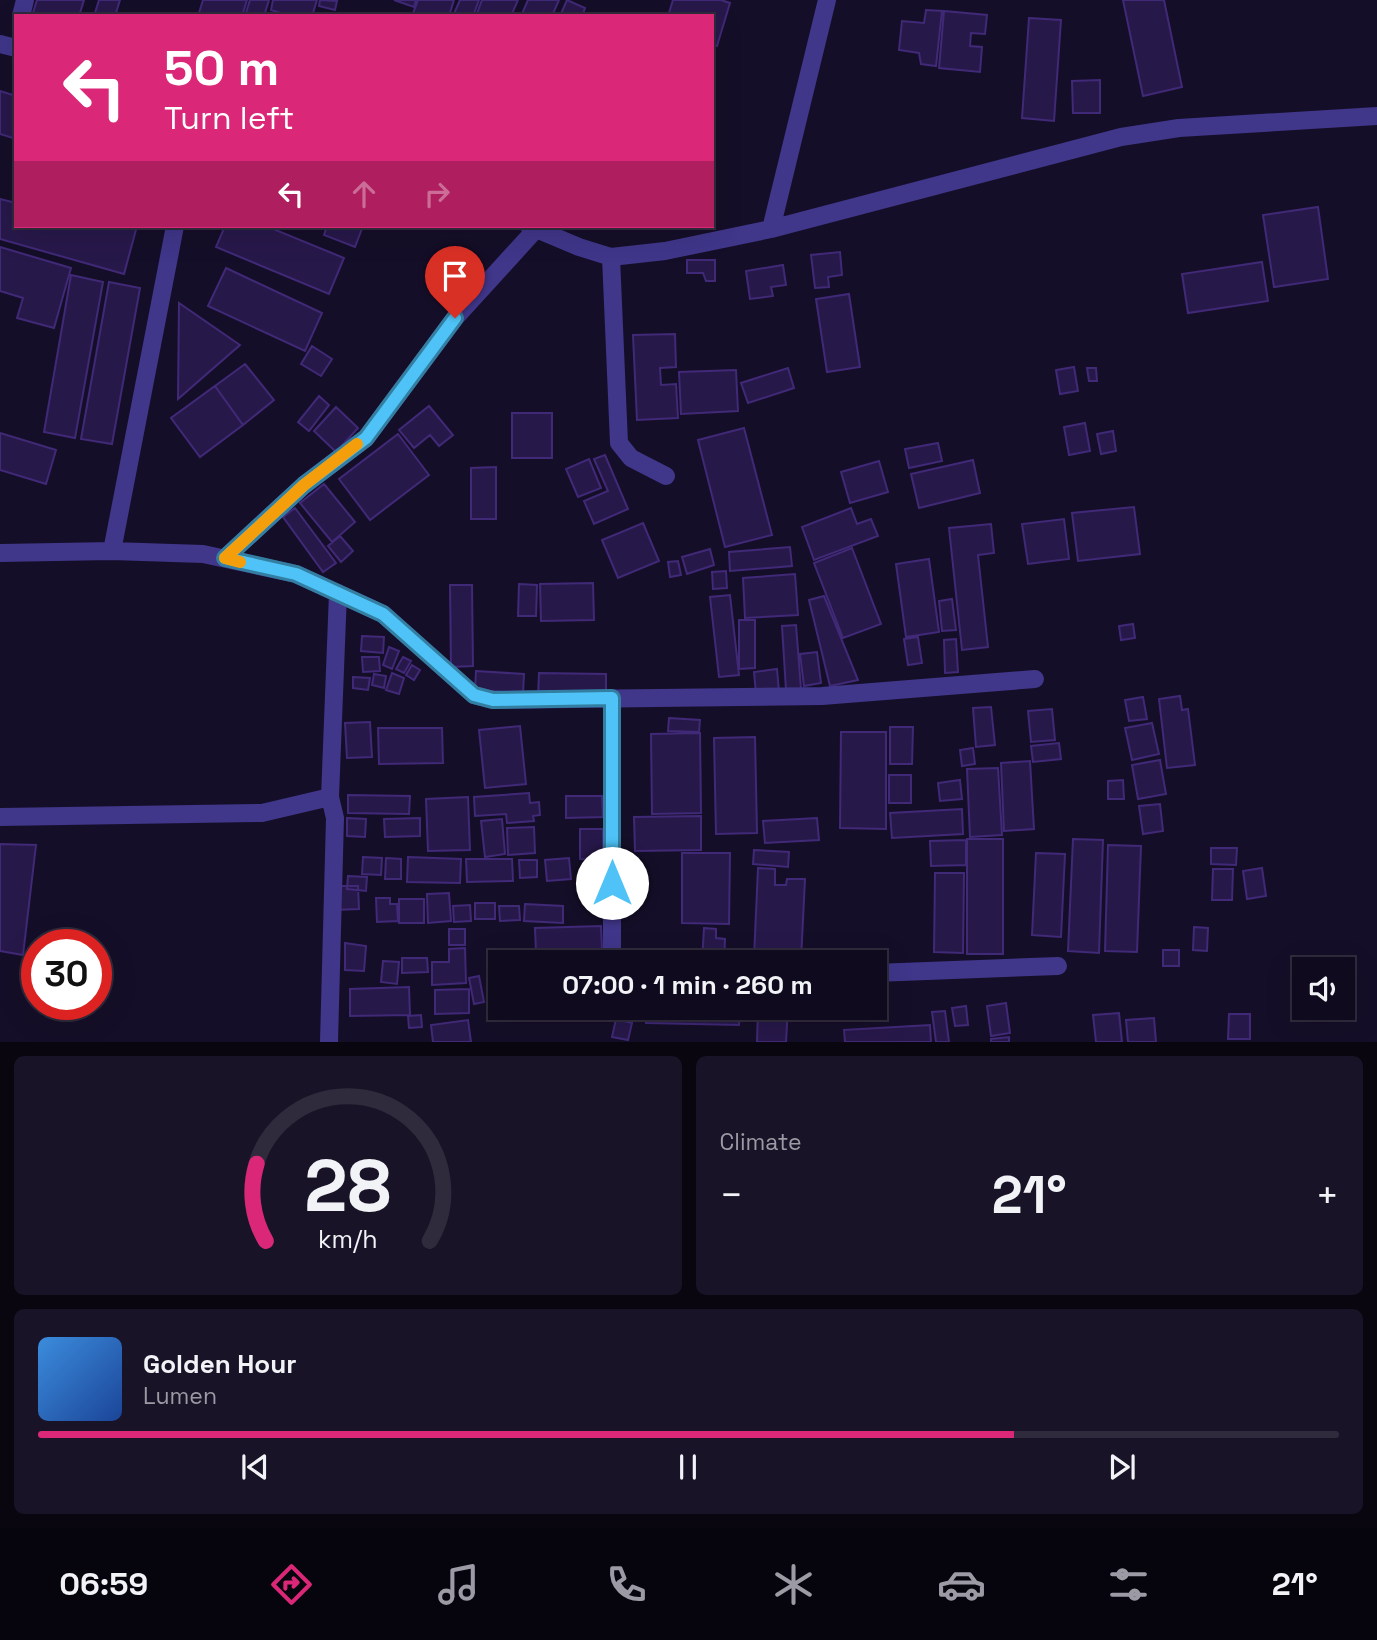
<!DOCTYPE html>
<meta charset="utf-8">
<style>
:root{--surface:#100a1e;--page:#191327;--text:#f1f3f6;--muted:#9c9aa4;--line:#302b3c;--accent:#db2777}
body{margin:0;font-family:"Space Grotesk",sans-serif;background:var(--page);color:var(--text);height:100vh;display:flex;flex-direction:column;font-size:26px;white-space:nowrap}
*{box-sizing:border-box;margin:0}
p{font-size:23px;color:var(--muted)}
.icon{flex:none;width:38px;height:38px;fill:none;stroke:currentColor;stroke-width:2;stroke-linecap:round;stroke-linejoin:round}
.map{position:relative;height:1042px;overflow:hidden}
.sheet{display:flex;flex-direction:column;gap:14px;padding:14px;background:#090610;flex:1}
.sheet>*{flex:none}
.banner{position:absolute;left:14px;top:14px;width:700px;height:214px;border-radius:0px;box-shadow:0 7px 28px #0002,0 0 0 2px var(--line);background:#db2777;color:#fff;overflow:hidden}
.controls{position:absolute;left:1292px;top:957px;display:grid;gap:14px}
.controls a{display:grid;place-items:center;width:63px;height:63px;border-radius:0px;background:var(--surface);box-shadow:0 7px 28px #0002,0 0 0 2px var(--line);font-size:35px}
.speed{position:absolute;left:21px;top:929px;display:flex;gap:14px;font-size:35px;font-weight:700;text-align:center}
.speed>*{display:grid;place-content:center;width:91px;height:91px;border-radius:50%;background:var(--surface);box-shadow:0 7px 28px #0002,0 0 0 2px var(--line);line-height:1}
.speed .limit{border:10px solid #d22;background:#fff;color:#111}
.pin{position:absolute;display:grid;place-items:center;width:60px;height:60px;color:#fff;margin:-72px -30px;border-radius:50% 50% 50% 0;rotate:-45deg;box-shadow:0 0 7px #0007}
.pin .icon{rotate:45deg}
.me{position:absolute;width:77px;margin:-38px;rotate:0deg;stroke-linejoin:round;filter:drop-shadow(0 0 5px #0008)}
.turn{display:flex;align-items:center;gap:24px;height:147px;padding:0 35px;font-size:32px}
.turn .icon{width:91px;height:91px;stroke-width:2.5}
.turn b{display:block;font-size:49px;line-height:60px}
.lanes{display:flex;align-items:center;height:66px;padding:0 35px;background:#0003;justify-content:center;gap:35px;direction:ltr}
.lanes .off{opacity:.35}
.big{font-size:52px;font-weight:700;line-height:1.1}
.sheet .card{flex:1;display:flex;flex-direction:column;justify-content:center;gap:10px;min-width:0;padding:0 24px;border-radius:10px;background:var(--page)}
.sheet .dial{align-items:center;gap:0}
.dial svg{height:182px;overflow:visible;fill:none;stroke:var(--line);stroke-width:7;stroke-linecap:round;text-anchor:middle}
.dial text{fill:var(--text);stroke:none}
.song{display:flex;align-items:center;gap:21px}
.cover{width:84px;height:84px;border-radius:10px;background:linear-gradient(135deg,hsl(210 70% 55%),hsl(220 70% 35%))}
.played{height:7px;border-radius:4px;background:linear-gradient(90deg,var(--accent) 75%,var(--line) 75%)}
.keys{display:flex;justify-content:space-around;direction:ltr}
.heat{display:flex;justify-content:space-between;align-items:center;font-size:38px;direction:ltr}
.sheet .tiles{flex:1;display:grid;gap:14px;grid-template-columns:1fr 1fr}
.card:last-child{grid-column:span 2}
.trip{position:absolute;left:488px;top:950px;width:399px;height:70px;border-radius:0px;background:var(--surface);box-shadow:0 7px 28px #0002,0 0 0 2px var(--line);font-weight:700;line-height:70px;text-align:center}
.tabs{display:flex;height:112px;justify-content:space-around;align-items:center;background:#06040c;color:var(--muted)}
.tabs .icon{width:49px;height:49px}
.tabs .current{color:var(--accent)}
.tabs b{font-size:32px;color:var(--text)}
.map>svg:first-child{display:block}
.building{fill:#27184a;stroke:#402977;stroke-width:2}
.lines{fill:none;stroke-linecap:round;stroke-linejoin:round}
.minor{stroke:#40368a;stroke-width:18}
.route-casing{stroke:#337fa1;stroke-width:18}
.route{stroke:#4fc3f7;stroke-width:12}
.slow{stroke:#f59e0b;stroke-width:12}
</style>
<div class="map">
<svg width="1377" height="1042" viewBox="0 0 1377 1042">
<rect width="100%" height="100%" fill="#150e28"/>
<!-- building -->
<path class="building" d="M37,0H84L79,16H32Z
M99,0H120L115,16H94Z
M203,0H247L242,16H198Z
M250,0H269L264,16H245Z
M273,0H317L312,16H290L271,10Z
M320,0L337,1L335,10L319,6Z
M394,0H416L414,7Z
M418,0H454L449,16H412Z
M460,0H479L473,16H453Z
M482,0H518L511,16H476Z
M528,0H559L552,16H521Z
M567,0L585,8L582,16H560Z
M673,0H721L730,3L717,46L712,44V16H668Z
M1123,0H1164L1182,87L1143,96Z
M926,10L942,11L936,66L921,64L919,53L899,50L902,21L924,23Z
M944,11L987,15L985,34L971,33L970,46L982,47L980,72L939,68Z
M1029,18L1061,20L1054,121L1022,118Z
M1100,80V113H1073L1072,81Z
M0,91L16,96V139L0,134Z
M0,199L16,203V226H137L124,274L0,239Z
M1318,207L1328,279L1274,287L1263,215Z
M225,226H266L344,258L329,294L216,247Z
M327,226H363L355,247L324,235Z
M0,247L71,268L54,328L17,318L23,298L0,291Z
M840,252L842,275L828,277L829,287L815,288L811,255Z
M687,260H715V281H706L703,273H687Z
M1262,262L1268,301L1188,313L1182,274Z
M783,265L786,285L771,287L773,296L750,299L746,271Z
M226,268L322,313L305,351L208,306Z
M71,275L103,282L75,438L44,432Z
M109,282L140,288L112,444L81,439Z
M849,294L860,367L827,372L816,299Z
M179,303L240,345L178,399Z
M675,334L676,367L660,368L661,385L676,384L678,418L637,420L633,335Z
M312,346L332,359L321,376L301,364Z
M245,364L274,400L243,425L215,386Z
M1074,367L1078,391L1060,394L1056,370Z
M788,368L794,388L748,403L741,383Z
M1087,368H1096L1097,381H1089Z
M736,370L738,411L681,414L679,372Z
M215,386L243,425L200,457L171,418Z
M319,396L329,405L309,431L298,422Z
M429,406L453,435L439,446L430,435L414,448L399,430Z
M336,407L358,428L336,452L314,431Z
M512,413H552V458H512Z
M1085,423L1090,451L1069,455L1064,427Z
M744,428L772,535L725,547L698,440Z
M1113,431L1116,451L1101,454L1097,434Z
M0,433L56,450L46,484L0,470Z
M398,434L429,475L370,520L339,479Z
M938,443L942,461L909,468L905,449Z
M605,455L628,509L594,524L584,501L608,491L594,459Z
M589,459L601,488L578,497L566,469Z
M973,460L980,493L919,508L911,474Z
M879,461L888,492L850,503L841,472Z
M496,467V519H471V468Z
M324,484L355,522L332,542L300,503Z
M1134,507L1140,554L1078,561L1072,513Z
M295,508L336,563L323,572L283,517Z
M851,508L857,524L871,519L878,536L814,560L802,527Z
M1064,519L1069,559L1028,564L1022,524Z
M643,523L659,561L618,578L602,540Z
M991,524L994,553L978,555L988,647L962,650L949,528Z
M340,536L353,551L341,562L328,546Z
M790,547L792,566L730,571L729,552Z
M852,548L881,624L843,638L814,563Z
M710,549L714,565L687,574L682,557Z
M929,559L939,632L906,637L896,564Z
M678,561L681,575L670,577L668,562Z
M726,571L727,588L713,589L712,572Z
M795,574L798,615L745,618L743,578Z
M593,583L594,620L541,621L540,584Z
M519,584L537,585L536,616H518Z
M450,585H472L473,666L451,667Z
M730,595L739,675L719,677L710,597Z
M824,596L858,680L830,686L809,600Z
M952,599L956,630L942,631L939,601Z
M739,620H755V668L739,669Z
M1133,624L1135,638L1121,640L1119,626Z
M796,625L801,689L786,690L782,626Z
M362,636L384,637L383,653L361,651Z
M918,637L922,663L908,665L904,639Z
M956,639L958,672L945,673L944,640Z
M389,647L399,651L392,669L383,665Z
M817,652L821,683L804,686L800,654Z
M362,657H379L380,671L363,672Z
M403,657L411,661L404,673L396,669Z
M412,665L420,670L414,680L406,675Z
M777,669L779,692L756,694L754,672Z
M476,671L524,674L523,693L475,690Z
M392,673L404,678L399,694L386,690Z
M539,673L606,674V698L538,696Z
M374,674L386,676L384,688L372,685Z
M353,677L370,678L368,690L353,688Z
M1180,696L1182,710L1188,709L1195,765L1167,768L1159,699Z
M1143,697L1147,719L1129,721L1125,700Z
M991,707L995,745L976,747L973,708Z
M1052,709L1055,740L1031,742L1028,711Z
M669,718L700,720L699,732L668,731Z
M370,722L372,757L347,758L345,723Z
M1152,723L1159,754L1132,760L1125,728Z
M520,726L526,784L485,788L479,730Z
M890,727H913L912,764H890Z
M378,728H442L443,763L379,764Z
M841,732H886V829L840,828Z
M700,733L701,813L652,814L651,734Z
M755,737L757,833L716,834L714,738Z
M1059,743L1061,759L1033,762L1031,746Z
M973,748L975,764L962,766L960,750Z
M1160,760L1166,794L1138,799L1132,765Z
M1030,761L1034,829L1004,831L1001,763Z
M998,768L1002,835L970,837L967,769Z
M889,775H911V803H889Z
M960,780L962,799L940,801L938,783Z
M1123,780L1124,799H1108V781Z
M529,793L530,803L539,802L540,815L533,816L534,821L507,823L506,814L475,816L474,797Z
M348,795L410,796L409,814L348,813Z
M566,796H602L603,817L566,818Z
M468,797L470,850L428,851L426,799Z
M1160,804L1163,831L1143,834L1139,806Z
M962,809L963,834L892,838L890,813Z
M701,816V850L635,851L634,817Z
M347,818L366,819L365,837L347,836Z
M420,818V836L385,837L384,819Z
M817,818L819,840L765,843L763,821Z
M502,819L505,854L485,857L481,821Z
M534,827L535,853L508,855L507,828Z
M580,829H603V860L580,859Z
M967,839H1003V954H967Z
M1073,839L1103,840L1099,953L1068,951Z
M966,840V865L931,866L930,841Z
M0,844L36,845L23,955L0,951Z
M1108,845L1141,846L1137,952L1105,951Z
M1211,848H1237L1236,865L1211,864Z
M754,850L789,852L788,867L753,864Z
M682,853H730L729,924L682,923Z
M1036,853L1065,854L1061,937L1032,935Z
M363,857L382,858L381,875L362,874Z
M408,857L461,859L460,883L407,882Z
M386,858L401,859V879H385Z
M569,858L571,879L547,881L545,860Z
M466,859H512L513,881L467,882Z
M519,860H537V877L520,878Z
M758,868L775,869V885H786L787,879H805L801,960L754,958Z
M1262,868L1266,896L1247,899L1243,871Z
M1213,869H1233L1232,900H1212Z
M935,873H964L963,953L934,952Z
M348,876L367,877L366,891L347,889Z
M593,884H609L608,912L592,911Z
M334,886H358L359,909L334,910Z
M449,893L451,921L428,923L427,894Z
M376,898H390V904H397L398,921L377,922Z
M399,899H424V923H399Z
M475,903H495V919H475Z
M525,904L563,906V923L524,921Z
M470,905L471,921L454,922L453,906Z
M499,906H519L520,920L500,921Z
M601,926L602,950L536,953L535,928Z
M1194,927L1208,928L1207,951L1193,950Z
M704,928L716,929V938L725,939L724,962H702Z
M449,929H465V945H449Z
M345,943L366,946L364,971L345,970Z
M465,948L466,983L432,985V962H449V949Z
M843,950L867,952V962H842Z
M1163,950H1179V966H1163Z
M575,953H602V962H575Z
M513,954L535,957L534,962H511Z
M544,954H573V962H544Z
M402,958H427L428,972L402,973Z
M383,961L399,962L397,984L381,982Z
M479,976L484,1002L474,1004L469,978Z
M409,987L410,1015L350,1016V989Z
M469,989V1013L435,1014V990Z
M1006,1003L1010,1033L991,1036L987,1006Z
M966,1006L968,1025L955,1026L952,1008Z
M647,1008L740,1009L739,1025L646,1023Z
M758,1008H788L786,1042H757Z
M945,1011L949,1042H936L932,1012Z
M1119,1013L1122,1042H1096L1093,1015Z
M1229,1014H1250V1039H1228Z
M421,1015L422,1027L409,1028L408,1016Z
M1154,1018L1156,1042H1128L1126,1020Z
M616,1019L632,1023L628,1040L612,1037Z
M468,1020L471,1042H433L431,1025Z
M930,1025L931,1042H845L844,1030Z
M1009,1037V1042H991V1039Z"/>
<g class="lines">
<!-- minor -->
<path class="minor" d="M21,16L25,0
M0,44L16,48
M529,226L579,247L611,257L665,251L771,229L1121,137L1179,128L1377,116
M771,229L827,0
M611,257L619,443L631,458L666,476
M112,551L175,226
M0,553L112,551L203,554L296,574L383,614L474,695L493,700L822,696L1035,679
M225,558L304,485L366,438L455,318L536,229
M0,817L262,813L330,797L338,593
M612,962V699
M875,973L1058,966
M329,1042L335,818L330,797"/>
</g>
<g class="lines">
<defs>
<path id="route" d="M455,318L366,438L304,485L225,558L296,574L383,614L474,695L493,700L612,698V883"/>
</defs>
<!-- route casing -->
<use href="#route" class="route-casing"/>
<!-- route -->
<use href="#route" class="route"/>
<!-- slow -->
<path class="slow" d="M240,562L225,558L304,485L357,444"/>
</g>
</svg>
<div class="controls">
<a><svg class="icon" aria-label="sound" viewBox="0 0 24 24"><path d="M4 9h4l5-4v14l-5-4H4zM17 9q2 3 0 6"/></svg></a>
</div>
<div class="speed"><div class="limit">30</div></div>
<div class="pin" style="left:455px;top:318px;background:#d93025"><svg class="icon" aria-label="arrive" viewBox="0 0 24 24"><path d="M6 21V4h12l-3 4 3 4H6"/></svg></div>
<svg class="me" style="left:612px;top:883px" viewBox="-20 -20 40 40"><circle r="19" fill="#fff"/><path d="M0-13L10 11 0 6-10 11z" fill="#4fc3f7"/></svg>
<div class="trip">07:00 · 1 min · 260 m</div>
<div class="banner">
<div class="turn"><svg class="icon" aria-label="left" viewBox="0 0 24 24"><path d="M17 20v-9H6M10 6l-5 5 5 5"/></svg><div><b>50 m</b>Turn left</div></div>
<div class="lanes"><svg class="icon" aria-label="left" viewBox="0 0 24 24"><path d="M17 20v-9H6M10 6l-5 5 5 5"/></svg><svg class="icon off" aria-label="ahead" viewBox="0 0 24 24"><path d="M12 20V5M6 11l6-6 6 6"/></svg><svg class="icon off" aria-label="right" viewBox="0 0 24 24"><path d="M7 20v-9h11M14 6l5 5-5 5"/></svg></div>
</div>
</div>
<section class="sheet">
<div class="tiles">
<div class="card dial"><svg viewBox="0 0 100 80">
<path d="M14 69A42 42 0 1 1 86 69"/>
<path d="M14 69A42 42 0 0 1 10 35" stroke="#db2777"/>
<text x="50" y="56" font-size="32" font-weight="700">28</text>
<text x="50" y="72" font-size="11">km/h</text>
</svg></div>
<div class="card"><p>Climate</p>
<div class="heat"><a>−</a><b class="big">21°</b><a>+</a></div>
</div>
<div class="card">
<div class="song"><i class="cover"></i><div><b>Golden Hour</b><p>Lumen</p></div></div>
<div class="played"></div>
<div class="keys"><svg class="icon" aria-label="previous" viewBox="0 0 24 24"><path d="M18 5L8 12l10 7zM5 5v14"/></svg><svg class="icon" aria-label="pause" viewBox="0 0 24 24"><path d="M8 5v14M16 5v14"/></svg><svg class="icon" aria-label="next" viewBox="0 0 24 24"><path d="M6 5l10 7-10 7zM19 5v14"/></svg></div>
</div>
</div>
</section>
<nav class="tabs">
<b>06:59</b>
<svg class="icon current" aria-label="directions" viewBox="0 0 24 24"><path d="M12 3l9 9-9 9-9-9zM9 14v-3h6M13 9l2 2-2 2"/></svg>
<svg class="icon" aria-label="music" viewBox="0 0 24 24"><path d="M9 18V5l10-2v13"/><circle cx="6" cy="18" r="3"/><circle cx="16" cy="16" r="3"/></svg>
<svg class="icon" aria-label="phone" viewBox="0 0 24 24"><path d="M5 4h4l2 5-3 2q2 4 5 5l2-3 5 2v4C11 20 4 13 5 4z"/></svg>
<svg class="icon" aria-label="climate" viewBox="0 0 24 24"><path d="M12 3v18M4 7l16 10M4 17L20 7"/></svg>
<svg class="icon" aria-label="car" viewBox="0 0 24 24"><path d="M5 17H2v-5l4-1 3-4h7l3 4 3 1v5h-3M9 17h6M6 11h13"/><circle cx="7" cy="17" r="2"/><circle cx="17" cy="17" r="2"/></svg>
<svg class="icon" aria-label="filters" viewBox="0 0 24 24"><path d="M4 7h16M4 17h16"/><circle cx="9" cy="7" r="2"/><circle cx="15" cy="17" r="2"/></svg>
<b>21°</b>
</nav>
